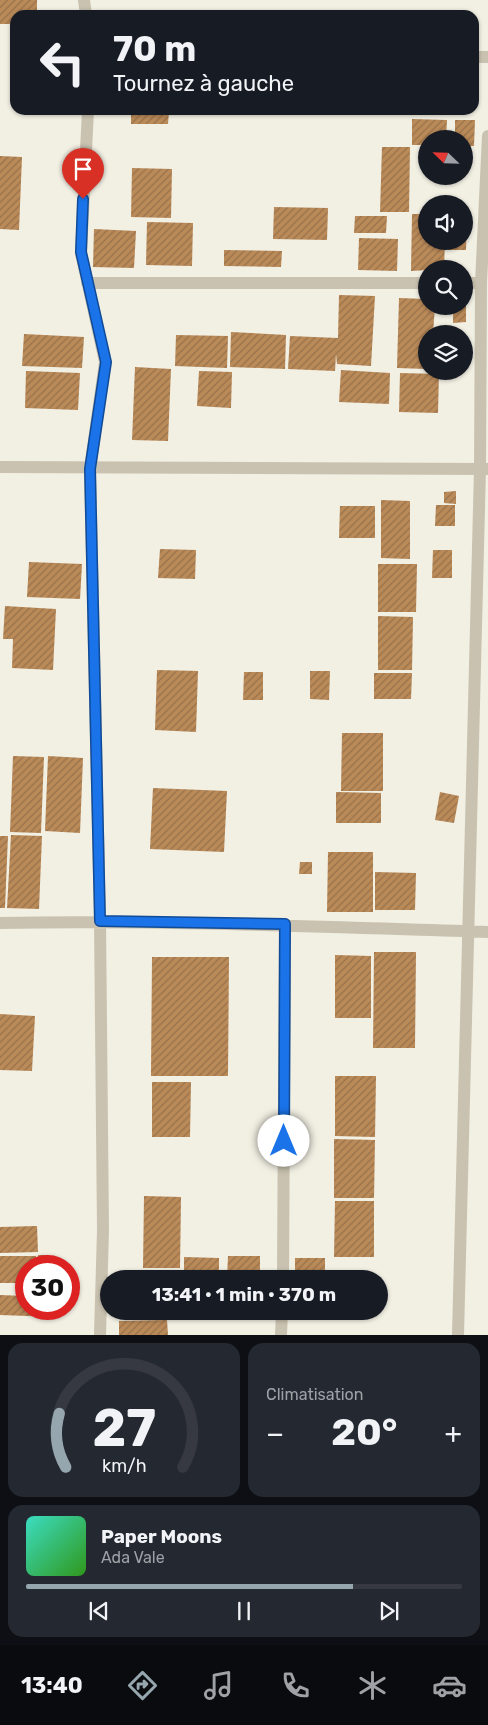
<!DOCTYPE html>
<html lang="fr">
<meta charset="utf-8">
<style>
:root{--surface:#171b24;--page:#242831;--text:#f1f3f6;--muted:#9ea1a6;--line:#363941;--accent:#96a6ae}
body{margin:0;font-family:Rubik,sans-serif;background:var(--page);color:var(--text);height:100vh;display:flex;flex-direction:column;font-size:19px;white-space:nowrap}
*{box-sizing:border-box;margin:0}
p{font-size:16px;color:var(--muted)}
.icon{flex:none;width:28px;height:28px;fill:none;stroke:currentColor;stroke-width:2;stroke-linecap:round;stroke-linejoin:round}
.map{position:relative;height:1335px;overflow:hidden}
.sheet{display:flex;flex-direction:column;gap:8px;padding:8px;background:#0d0f14;flex:1}
.sheet>*{flex:none}
.guide{position:absolute;left:10px;top:10px;width:469px;height:105px;border-radius:15px;box-shadow:0 1px 4px #0004;background:#171b24;color:var(--text);overflow:hidden}
.needle{width:32px;rotate:293deg}
.buttons{position:absolute;left:418px;top:130px;display:grid;gap:10px}
.buttons a{display:grid;place-items:center;width:55px;height:55px;border-radius:50%;background:var(--surface);box-shadow:0 1px 4px #0004;font-size:25px}
.speed{position:absolute;left:15px;top:1255px;display:flex;gap:10px;font-size:25px;font-weight:700;text-align:center}
.speed>*{display:grid;place-content:center;width:65px;height:65px;border-radius:50%;background:var(--surface);box-shadow:0 1px 4px #0004;line-height:1}
.speed .limit{border:8px solid #d22;background:#fff;color:#111}
.pin{position:absolute;display:grid;place-items:center;width:42px;height:42px;color:#fff;margin:-51px -21px;border-radius:50% 50% 50% 0;rotate:-45deg;box-shadow:0 0 5px #0007}
.pin .icon{rotate:45deg}
.me{position:absolute;width:55px;margin:-28px;rotate:0deg;stroke-linejoin:round;filter:drop-shadow(0 0 4px #0008)}
.turn{display:flex;align-items:center;gap:18px;height:105px;padding:0 20px;font-size:22px}
.turn .icon{width:65px;height:65px;stroke-width:2.5}
.turn b{display:block;font-size:35px;line-height:42px}
.big{font-size:38px;font-weight:700;line-height:1.1}
.sheet .widget{flex:1;display:flex;flex-direction:column;justify-content:center;gap:8px;min-width:0;padding:0 18px;border-radius:15px;background:var(--page)}
.sheet .dial{align-items:center;gap:0}
.dial svg{height:130px;overflow:visible;fill:none;stroke:var(--line);stroke-width:7;stroke-linecap:round;text-anchor:middle}
.dial text{fill:var(--text);stroke:none}
.song{display:flex;align-items:center;gap:15px}
.cover{width:60px;height:60px;border-radius:8px;background:linear-gradient(135deg,hsl(170 70% 55%),hsl(110 70% 35%))}
.played{height:5px;border-radius:2px;background:linear-gradient(90deg,var(--accent) 75%,var(--line) 75%)}
.keys{display:flex;justify-content:space-around;direction:ltr}
.heat{display:flex;justify-content:space-between;align-items:center;font-size:28px;direction:ltr}
.sheet .tiles{flex:1;display:grid;gap:8px;grid-template-columns:1fr 1fr}
.widget:last-child{grid-column:span 2}
.trip{position:absolute;left:100px;top:1270px;width:288px;height:50px;border-radius:25px;background:var(--surface);box-shadow:0 1px 4px #0004;font-weight:700;line-height:50px;text-align:center}
.menu{display:flex;height:80px;justify-content:space-around;align-items:center;background:#090b0e;color:var(--muted)}
.menu .icon{width:35px;height:35px}
.menu .on{color:var(--accent)}
.menu b{font-size:22px;color:var(--text)}
.map>svg:first-child{display:block}
.building{fill:url(#building-hatch)}
.lines{fill:none;stroke-linecap:round;stroke-linejoin:round}
.street{stroke:#c9c2b0;stroke-width:12}
.route-casing{stroke:#114b97;stroke-width:12}
.route{stroke:#1a73e8;stroke-width:9}
</style>
<div class="map">
<svg width="488" height="1335" viewBox="0 0 488 1335">
<defs>
<pattern id="building-hatch" width="6" height="6" patternUnits="userSpaceOnUse" patternTransform="scale(1.25)"><rect width="6" height="6" fill="#ba8a59"/><path d="M-1 1l2-2M0 6l6-6M5 7l2-2" fill="none" stroke="#98724a"/></pattern>
</defs>
<rect width="100%" height="100%" fill="#f2efe3"/>
<!-- building -->
<path class="building" d="M0,0H37V15H15V24H0Z
M131,110L169,111L168,124H131Z
M412,119L447,120L446,139H426V145H412Z
M455,120H475L474,146H464V139H455Z
M382,147H410L409,212H380Z
M0,156L22,157L19,230L0,229Z
M132,168L172,169L171,218L131,217Z
M274,207L328,208L327,240L273,239Z
M412,214H426V241H445L444,269L411,271Z
M355,216H387L386,233H354Z
M464,217H467L466,250H448V241H464Z
M147,222L193,223L192,266L146,265Z
M94,229L136,231L134,268L93,267Z
M359,238L398,239L397,271L358,270Z
M224,250L282,251L281,267L224,266Z
M339,295L375,296L371,366L337,364L336,354L335,371L288,369L290,336L338,338Z
M399,298L426,299V306H435L433,334H426V369L397,368Z
M464,298H466V322L453,323V306H464Z
M231,332L286,335L285,369L230,367Z
M24,334L84,337L82,368L22,366Z
M176,335L228,336L227,368L175,366Z
M135,367L171,369L168,441L132,440Z
M341,370L390,373L389,404L339,402Z
M26,371L80,373L78,410L25,408Z
M199,371L232,372L231,408L197,406Z
M400,373L439,374L438,413L399,412Z
M456,491V504L444,503V492Z
M381,500L410,501V559L381,558Z
M436,505H455V526H435Z
M340,506H375V538H339Z
M160,549L196,550L195,579L158,578Z
M433,550H452V578H432Z
M29,562L82,564L80,599L27,597Z
M378,564H417L416,612H378Z
M5,606L56,609L53,670L12,668L13,639H3Z
M378,616L413,617L412,670H378Z
M157,670L198,671L196,732L155,730Z
M310,671H330L329,700L310,699Z
M244,672H263V700H243Z
M374,673H412L411,699H374Z
M342,733H383V791H341Z
M13,756L44,757L41,833L10,832Z
M48,756L83,758L80,833L45,831Z
M153,788L227,791L224,852L150,849Z
M336,792L381,793V823H336Z
M440,792L459,796L454,823L435,820Z
M11,835L42,836L39,909L7,908Z
M0,836H8L5,908H0Z
M328,852H373V912H327Z
M300,862H312V874H299Z
M375,872L416,873L415,910H375Z
M374,952H416L415,1048H373Z
M335,955L371,956V1018H335Z
M152,957H229L228,1076H151Z
M0,1014L35,1016L32,1071L0,1070Z
M335,1076H376L375,1137L335,1136Z
M152,1082H191L190,1137H152Z
M334,1139L375,1140L374,1198H334Z
M144,1196L181,1197L180,1268H143Z
M335,1201H374V1257H334Z
M37,1226L38,1252L0,1253V1227Z
M38,1255H49L50,1266H39Z
M0,1256H36V1266H26V1283H0Z
M228,1256H260V1279H227Z
M184,1257L219,1258V1279H184Z
M295,1258H325V1279H295Z
M0,1295L26,1296V1309H55V1317L0,1315Z
M184,1311H219V1318H184Z
M225,1311H265V1316H225Z
M294,1311H334V1316L294,1315Z
M167,1320L168,1335H119V1321Z"/>
<g class="lines">
<!-- street -->
<path class="street" d="M84,0L86,15
M474,57H488
M88,110L81,253L105,362L90,469L100,921L103,1230L100,1335
M87,283H426
M464,283H481
M0,467L487,469
M0,923C163,920 325,927 488,932
M283,1279L285,924
M281,1335L282,1311
M458,1335L480,469L481,283L488,136"/>
</g>
<g class="lines">
<defs>
<path id="route" d="M83,199L81,252L106,362L90,469L100,921L285,924L284,1141"/>
</defs>
<!-- route casing -->
<use href="#route" class="route-casing"/>
<!-- route -->
<use href="#route" class="route"/>
</g>
</svg>
<div class="buttons">
<a><svg class="needle" viewBox="-14 -14 28 28"><path d="M0-13l5 13h-10z" fill="#e53935"/><path d="M0 13l5-13h-10z" fill="#9ea1a6"/></svg></a>
<a><svg class="icon" aria-label="sound" viewBox="0 0 24 24"><path d="M4 9h4l5-4v14l-5-4H4zM17 9q2 3 0 6"/></svg></a>
<a><svg class="icon" aria-label="search" viewBox="0 0 24 24"><circle cx="10" cy="10" r="6"/><path d="M15 15l6 6"/></svg></a>
<a><svg class="icon" aria-label="layers" viewBox="0 0 24 24"><path d="M12 4l9 5-9 5-9-5zM3 14l9 5 9-5"/></svg></a>
</div>
<div class="speed"><div class="limit">30</div></div>
<div class="pin" style="left:83px;top:199px;background:#d93025"><svg class="icon" aria-label="arrive" viewBox="0 0 24 24"><path d="M6 21V4h12l-3 4 3 4H6"/></svg></div>
<svg class="me" style="left:284px;top:1141px" viewBox="-20 -20 40 40"><circle r="19" fill="#fff"/><path d="M0-13L10 11 0 6-10 11z" fill="#1a73e8"/></svg>
<div class="trip">13:41 · 1 min · 370 m</div>
<div class="guide">
<div class="turn"><svg class="icon" aria-label="left" viewBox="0 0 24 24"><path d="M17 20v-9H6M10 6l-5 5 5 5"/></svg><div><b>70 m</b>Tournez à gauche</div></div>
</div>
</div>
<section class="sheet">
<div class="tiles">
<div class="widget dial"><svg viewBox="0 0 100 80">
<path d="M14 69A42 42 0 1 1 86 69"/>
<path d="M14 69A42 42 0 0 1 10 36" stroke="#96a6ae"/>
<text x="50" y="56" font-size="32" font-weight="700">27</text>
<text x="50" y="72" font-size="11">km/h</text>
</svg></div>
<div class="widget"><p>Climatisation</p>
<div class="heat"><a>−</a><b class="big">20°</b><a>+</a></div>
</div>
<div class="widget">
<div class="song"><i class="cover"></i><div><b>Paper Moons</b><p>Ada Vale</p></div></div>
<div class="played"></div>
<div class="keys"><svg class="icon" aria-label="previous" viewBox="0 0 24 24"><path d="M18 5L8 12l10 7zM5 5v14"/></svg><svg class="icon" aria-label="pause" viewBox="0 0 24 24"><path d="M8 5v14M16 5v14"/></svg><svg class="icon" aria-label="next" viewBox="0 0 24 24"><path d="M6 5l10 7-10 7zM19 5v14"/></svg></div>
</div>
</div>
</section>
<nav class="menu">
<b>13:40</b>
<svg class="icon on" aria-label="directions" viewBox="0 0 24 24"><path d="M12 3l9 9-9 9-9-9zM9 14v-3h6M13 9l2 2-2 2"/></svg>
<svg class="icon" aria-label="music" viewBox="0 0 24 24"><path d="M9 18V5l10-2v13"/><circle cx="6" cy="18" r="3"/><circle cx="16" cy="16" r="3"/></svg>
<svg class="icon" aria-label="phone" viewBox="0 0 24 24"><path d="M5 4h4l2 5-3 2q2 4 5 5l2-3 5 2v4C11 20 4 13 5 4z"/></svg>
<svg class="icon" aria-label="climate" viewBox="0 0 24 24"><path d="M12 3v18M4 7l16 10M4 17L20 7"/></svg>
<svg class="icon" aria-label="car" viewBox="0 0 24 24"><path d="M5 17H2v-5l4-1 3-4h7l3 4 3 1v5h-3M9 17h6M6 11h13"/><circle cx="7" cy="17" r="2"/><circle cx="17" cy="17" r="2"/></svg>
</nav>
